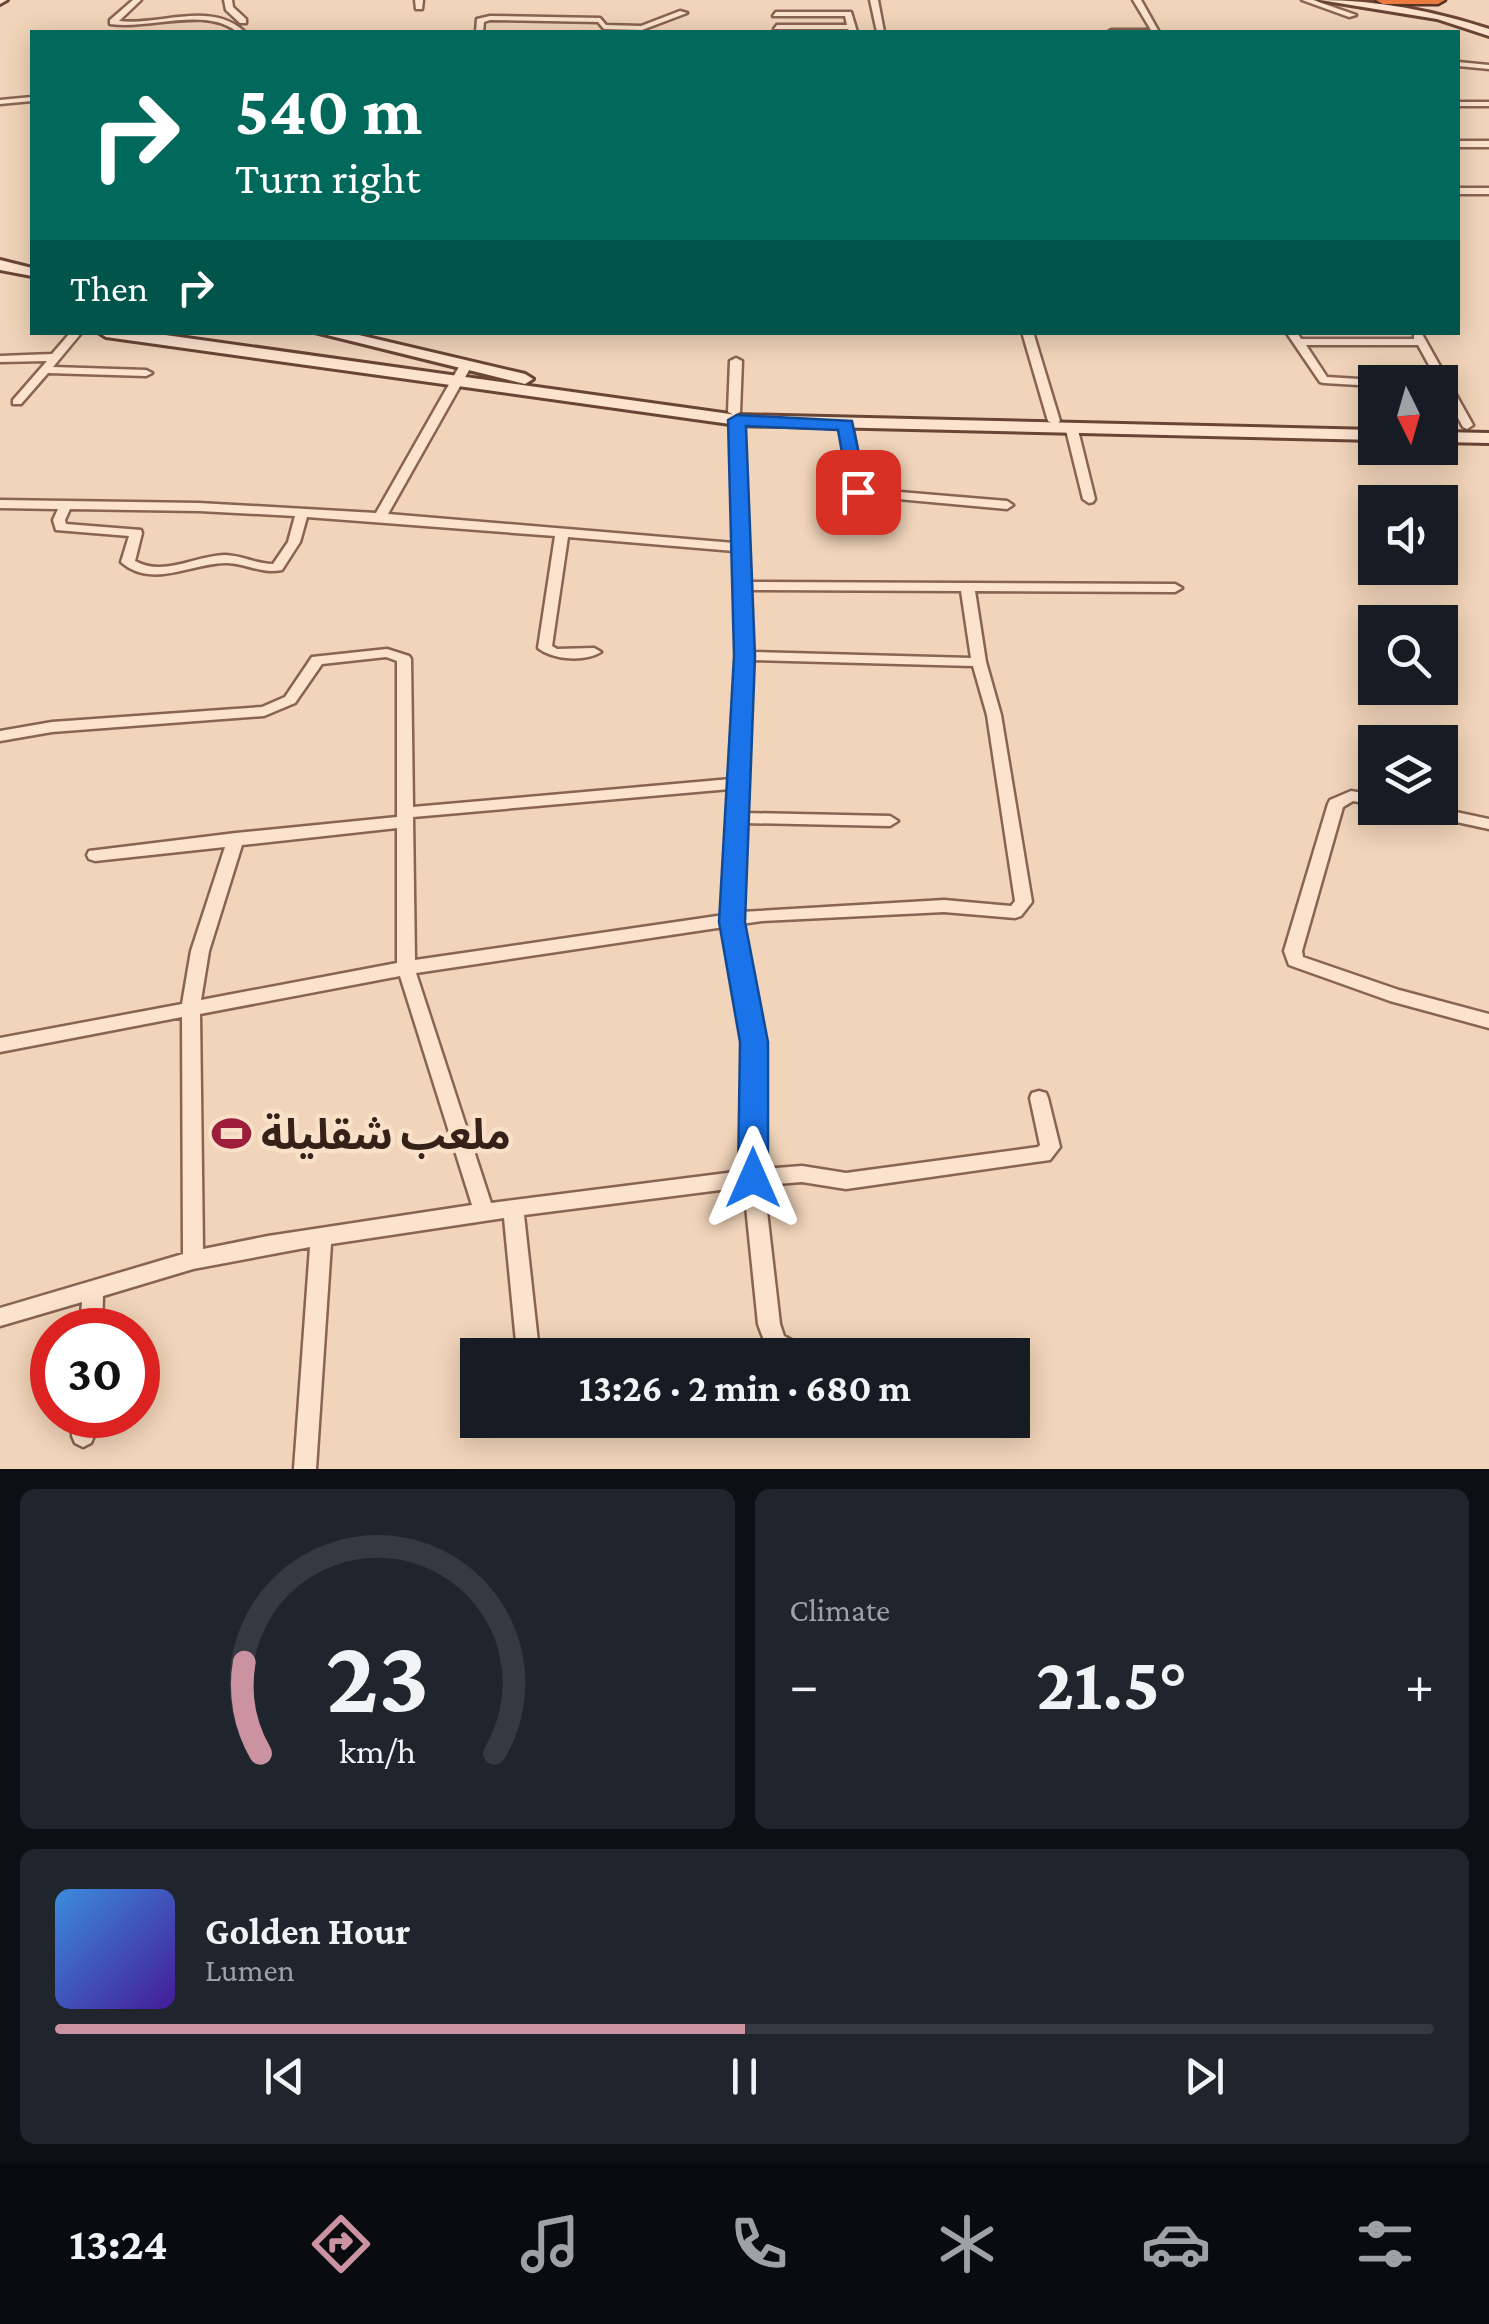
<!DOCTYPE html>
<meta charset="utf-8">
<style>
:root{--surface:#171b24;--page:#20242c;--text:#f1f3f6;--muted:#9ea1a6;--line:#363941;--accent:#cb93a2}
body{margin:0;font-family:"Crimson Pro","Noto Sans Arabic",serif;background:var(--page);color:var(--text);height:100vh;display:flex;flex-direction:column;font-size:38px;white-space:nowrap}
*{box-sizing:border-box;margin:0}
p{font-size:32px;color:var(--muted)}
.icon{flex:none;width:55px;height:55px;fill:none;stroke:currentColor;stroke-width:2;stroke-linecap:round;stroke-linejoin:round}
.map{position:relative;height:1469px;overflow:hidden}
.drawer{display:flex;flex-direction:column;gap:20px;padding:20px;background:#0d0f14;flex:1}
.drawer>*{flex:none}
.hud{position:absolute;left:30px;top:30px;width:1430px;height:305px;border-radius:0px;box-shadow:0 5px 25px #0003;background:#00695c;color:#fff;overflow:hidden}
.needle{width:65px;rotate:175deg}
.controls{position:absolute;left:1358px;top:365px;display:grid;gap:20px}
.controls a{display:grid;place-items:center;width:100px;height:100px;border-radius:0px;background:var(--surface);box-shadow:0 5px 25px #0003;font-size:50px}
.speed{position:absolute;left:30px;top:1308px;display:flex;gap:20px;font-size:50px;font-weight:700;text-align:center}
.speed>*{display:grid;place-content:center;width:130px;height:130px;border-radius:50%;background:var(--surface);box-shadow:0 5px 25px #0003;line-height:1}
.speed .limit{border:15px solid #d22;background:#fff;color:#111}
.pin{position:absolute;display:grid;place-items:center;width:85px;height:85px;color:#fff;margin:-42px;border-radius:20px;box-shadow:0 5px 15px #0006}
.me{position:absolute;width:110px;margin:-55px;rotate:0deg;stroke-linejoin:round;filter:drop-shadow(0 0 8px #0008)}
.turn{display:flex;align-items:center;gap:35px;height:210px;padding:0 40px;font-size:45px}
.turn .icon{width:130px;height:130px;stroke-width:2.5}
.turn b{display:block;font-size:70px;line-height:85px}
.then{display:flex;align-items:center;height:95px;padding:0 40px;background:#0003;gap:20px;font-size:38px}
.big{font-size:75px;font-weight:700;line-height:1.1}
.drawer .card{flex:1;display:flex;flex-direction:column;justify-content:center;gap:15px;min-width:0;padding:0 35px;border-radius:15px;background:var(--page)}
.drawer .dial{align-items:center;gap:0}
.dial svg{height:260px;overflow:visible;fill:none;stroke:var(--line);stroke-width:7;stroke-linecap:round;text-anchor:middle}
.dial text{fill:var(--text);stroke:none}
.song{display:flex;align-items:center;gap:30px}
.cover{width:120px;height:120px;border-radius:15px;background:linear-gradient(135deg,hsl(210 70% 55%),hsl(260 70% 35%))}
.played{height:10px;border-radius:5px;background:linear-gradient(90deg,var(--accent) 50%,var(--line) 50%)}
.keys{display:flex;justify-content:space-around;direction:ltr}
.heat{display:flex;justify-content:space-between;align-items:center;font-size:55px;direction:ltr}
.drawer .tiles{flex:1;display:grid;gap:20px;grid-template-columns:1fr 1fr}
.card:last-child{grid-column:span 2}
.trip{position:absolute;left:460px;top:1338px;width:570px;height:100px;border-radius:0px;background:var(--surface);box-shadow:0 5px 25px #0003;font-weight:700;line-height:100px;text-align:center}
.menu{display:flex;height:160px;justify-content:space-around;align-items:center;background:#090b0e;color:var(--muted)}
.menu .icon{width:70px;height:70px}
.menu .on{color:var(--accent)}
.menu b{font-size:45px;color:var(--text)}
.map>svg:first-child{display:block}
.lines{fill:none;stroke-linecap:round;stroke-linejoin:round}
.street-casing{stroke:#896353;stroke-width:5}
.secondary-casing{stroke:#6a4436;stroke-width:6}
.highway-casing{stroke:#563328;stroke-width:5}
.street{fill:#fce3cd;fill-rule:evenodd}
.secondary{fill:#fce3cd;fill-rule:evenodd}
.highway{fill:#eb7940;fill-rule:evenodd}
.route{fill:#1a73e8;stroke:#114b97;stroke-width:2.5}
.labels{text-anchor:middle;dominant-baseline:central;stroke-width:9;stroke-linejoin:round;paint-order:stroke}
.near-poi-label{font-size:42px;font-weight:bold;fill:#362119;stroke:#f8e0c9;text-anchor:start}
</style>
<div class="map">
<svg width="1489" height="1469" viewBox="0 0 1489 1469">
<rect width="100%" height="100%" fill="#f1d4b9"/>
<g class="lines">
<defs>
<path id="street" d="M133,0H141L119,21C161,26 210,0 245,32H237C205,6 150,30 110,24V20Z
M224,0H232L233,7L246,19V23H240L226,10Z
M415,0H423L422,9H416Z
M870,0H878L884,32H877Z
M1133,0H1141L1159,32H1108L1111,30H1151Z
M1302,0H1313L1356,15L1349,17Z
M680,11L687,13L642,30L604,29L598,22L490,20L484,22L483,32H476L477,19L490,16L600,18L606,25L641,26Z
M776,12H851L857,32H850L848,29H774L777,25H847L845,16H773Z
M1458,62L1489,65V69L1458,66Z
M32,97V101L0,104V100Z
M1458,102H1489V106H1458Z
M1458,141H1489V147H1458Z
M1458,188H1489V194H1458Z
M71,332H82L53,367L146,370L152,373L146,376L48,373L21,404H13V400L47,361L0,362V356L52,354Z
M1022,332H1033L1060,421L1058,423L1054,424L1048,421Z
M1286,332H1297L1301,339H1414V334H1422L1473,425L1467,429L1463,427L1418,345H1306L1327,377L1375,380L1380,382H1375V386L1324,383L1320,382Z
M736,358L742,361L740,412L734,415L728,412L730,361Z
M466,362L472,365L388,514L734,543L731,420L737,417L743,420L748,582L1175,584L1182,588L1175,592L975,591L986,662L1001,715L1032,902L1021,916L1015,918L944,912L762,921L741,924L763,1041V1169L802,1166L846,1173L1038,1147L1040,1145L1030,1098L1032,1093L1039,1091L1046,1093L1048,1098L1060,1147L1050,1160L846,1189L802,1182L764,1185L780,1324L784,1336L806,1348L809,1355C774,1355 770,1359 758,1324L744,1187L524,1215L538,1342L535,1349L527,1352L519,1349L516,1342L504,1218L331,1244L316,1469H294L310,1247L193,1269L103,1296L102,1330H80L82,1302L0,1326V1308L183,1254L182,1017L0,1052V1038L182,1004L191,951L225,847L95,861L89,859L87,855L89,851L236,833L397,817V661L386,657L322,664L295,703L264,716L52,732L0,741V731L52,722L262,707L285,697L312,657L387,649L409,656L411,659L413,807L731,779L737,656L734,551L568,537L552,646L557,649L594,648L601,652C585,662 553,660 538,648L555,536L307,517L300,542L282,570C261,574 247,564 228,563C192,562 153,590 121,562L129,536L56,530L53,520L58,509L0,508V500L199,503L376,513L460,365ZM70,509L199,511L295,516L288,542L273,564C256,564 241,555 224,555C195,556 163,577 135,561L142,533L141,530L66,524L65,520ZM749,590L961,591L971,658L751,652ZM751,660L973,666L987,715L1015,901L1011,906L944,900L741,912L744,823L890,826L898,821L890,816L745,813ZM730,789L724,915L415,960L413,817ZM397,828V963L201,1000L209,951L242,845ZM724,927L745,1041L743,1171L491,1203L416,973ZM400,976L472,1205L268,1236L203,1249L200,1014Z
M846,421L852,425L864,489L1007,501L1013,505L1007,509L854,495L840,425Z
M1072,426L1078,430L1095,499L1093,502L1089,503L1083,499L1066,430Z
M1351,791L1375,795V805L1353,801L1343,807L1302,951L1303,957L1399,990L1489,1014V1028L1390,1001L1289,965L1284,951L1328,804L1330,800Z
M1407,808H1437L1489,819V829L1415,813Z
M73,1415H95L94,1436L91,1443L83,1447L75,1443L72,1436Z"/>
<path id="secondary" d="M0,0H7L0,4Z
M1320,0C1378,0 1434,11 1489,29V36L1437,19Z
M0,260L32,268V276L0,270Z
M98,332H144L737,415L1375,430V440L737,425L106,337Z
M315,332H346L525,374L533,379L525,384Z
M1440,432L1489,433V443L1440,442Z"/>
<path id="highway" d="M1376,0H1445L1438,4H1383Z"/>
</defs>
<!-- street casing -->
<use href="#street" class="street-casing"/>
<!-- secondary casing -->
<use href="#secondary" class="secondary-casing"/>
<!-- highway casing -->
<use href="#highway" class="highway-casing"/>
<!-- street -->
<use href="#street" class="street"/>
<!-- secondary -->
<use href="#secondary" class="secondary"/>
<!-- highway -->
<use href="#highway" class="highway"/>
</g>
<!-- route -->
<path class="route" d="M737,415L852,421L867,492L858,497L849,492L838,430L746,426L755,656L745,922L768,1042V1178L764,1187L753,1191L743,1187L738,1178L740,1042L719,922L734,656L728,420Z"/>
<!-- icons -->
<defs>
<symbol id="stadium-bare" viewBox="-9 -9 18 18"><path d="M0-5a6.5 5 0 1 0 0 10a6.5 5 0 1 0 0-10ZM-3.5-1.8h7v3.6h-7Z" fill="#9d1e3b" stroke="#f8e0c9" stroke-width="2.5" paint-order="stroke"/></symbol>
</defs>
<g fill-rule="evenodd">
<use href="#stadium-bare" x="204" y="1106" width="55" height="55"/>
</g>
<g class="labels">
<!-- near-poi labels -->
<g class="near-poi-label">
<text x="261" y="1134">ملعب شقليلة</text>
</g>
</g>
</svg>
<div class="controls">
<a><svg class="needle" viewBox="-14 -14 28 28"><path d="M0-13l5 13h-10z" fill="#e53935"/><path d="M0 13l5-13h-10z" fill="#9ea1a6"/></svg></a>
<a><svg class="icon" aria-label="sound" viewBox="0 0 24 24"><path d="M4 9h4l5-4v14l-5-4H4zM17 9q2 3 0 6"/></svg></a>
<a><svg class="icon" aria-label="search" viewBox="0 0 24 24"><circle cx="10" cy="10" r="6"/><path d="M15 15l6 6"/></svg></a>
<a><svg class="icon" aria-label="layers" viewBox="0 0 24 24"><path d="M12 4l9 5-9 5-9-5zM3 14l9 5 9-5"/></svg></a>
</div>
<div class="speed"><div class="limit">30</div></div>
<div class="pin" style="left:858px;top:492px;background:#d93025"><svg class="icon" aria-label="arrive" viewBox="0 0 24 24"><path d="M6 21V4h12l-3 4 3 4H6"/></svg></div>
<svg class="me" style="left:753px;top:1178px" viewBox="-20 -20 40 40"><path d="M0-17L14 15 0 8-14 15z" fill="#1a73e8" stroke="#fff" stroke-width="4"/></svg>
<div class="trip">13:26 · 2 min · 680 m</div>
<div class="hud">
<div class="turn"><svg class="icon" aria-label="right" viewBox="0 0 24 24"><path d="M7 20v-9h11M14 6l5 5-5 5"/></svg><div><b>540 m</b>Turn right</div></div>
<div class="then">Then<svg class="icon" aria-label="right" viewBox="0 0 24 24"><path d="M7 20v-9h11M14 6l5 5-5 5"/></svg></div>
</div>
</div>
<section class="drawer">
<div class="tiles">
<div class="card dial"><svg viewBox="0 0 100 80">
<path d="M14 69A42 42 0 1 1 86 69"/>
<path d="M14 69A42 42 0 0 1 9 41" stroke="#cb93a2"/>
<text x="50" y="56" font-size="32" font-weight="700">23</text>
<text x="50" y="72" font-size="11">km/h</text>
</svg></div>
<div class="card"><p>Climate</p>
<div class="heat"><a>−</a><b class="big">21.5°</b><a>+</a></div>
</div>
<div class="card">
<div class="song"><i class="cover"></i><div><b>Golden Hour</b><p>Lumen</p></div></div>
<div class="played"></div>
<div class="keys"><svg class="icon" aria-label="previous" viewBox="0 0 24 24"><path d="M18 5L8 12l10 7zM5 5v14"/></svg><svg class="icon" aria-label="pause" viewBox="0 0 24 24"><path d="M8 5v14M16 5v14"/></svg><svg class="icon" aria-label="next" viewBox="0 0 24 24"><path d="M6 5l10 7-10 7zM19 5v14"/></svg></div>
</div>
</div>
</section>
<nav class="menu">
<b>13:24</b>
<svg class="icon on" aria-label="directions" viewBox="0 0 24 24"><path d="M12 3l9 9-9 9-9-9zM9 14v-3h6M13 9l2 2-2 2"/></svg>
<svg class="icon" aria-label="music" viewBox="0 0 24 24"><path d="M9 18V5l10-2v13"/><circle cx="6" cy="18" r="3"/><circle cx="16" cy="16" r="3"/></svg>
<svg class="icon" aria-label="phone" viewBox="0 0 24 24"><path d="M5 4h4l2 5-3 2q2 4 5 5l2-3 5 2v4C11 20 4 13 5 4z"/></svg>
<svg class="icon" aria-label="climate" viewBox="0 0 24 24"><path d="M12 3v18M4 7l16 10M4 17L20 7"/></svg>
<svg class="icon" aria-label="car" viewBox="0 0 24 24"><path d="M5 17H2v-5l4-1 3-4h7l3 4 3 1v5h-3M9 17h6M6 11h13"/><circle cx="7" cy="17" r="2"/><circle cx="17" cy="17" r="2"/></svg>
<svg class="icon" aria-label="filters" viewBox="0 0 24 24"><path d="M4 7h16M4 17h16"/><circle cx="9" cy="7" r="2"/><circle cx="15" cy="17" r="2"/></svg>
</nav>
